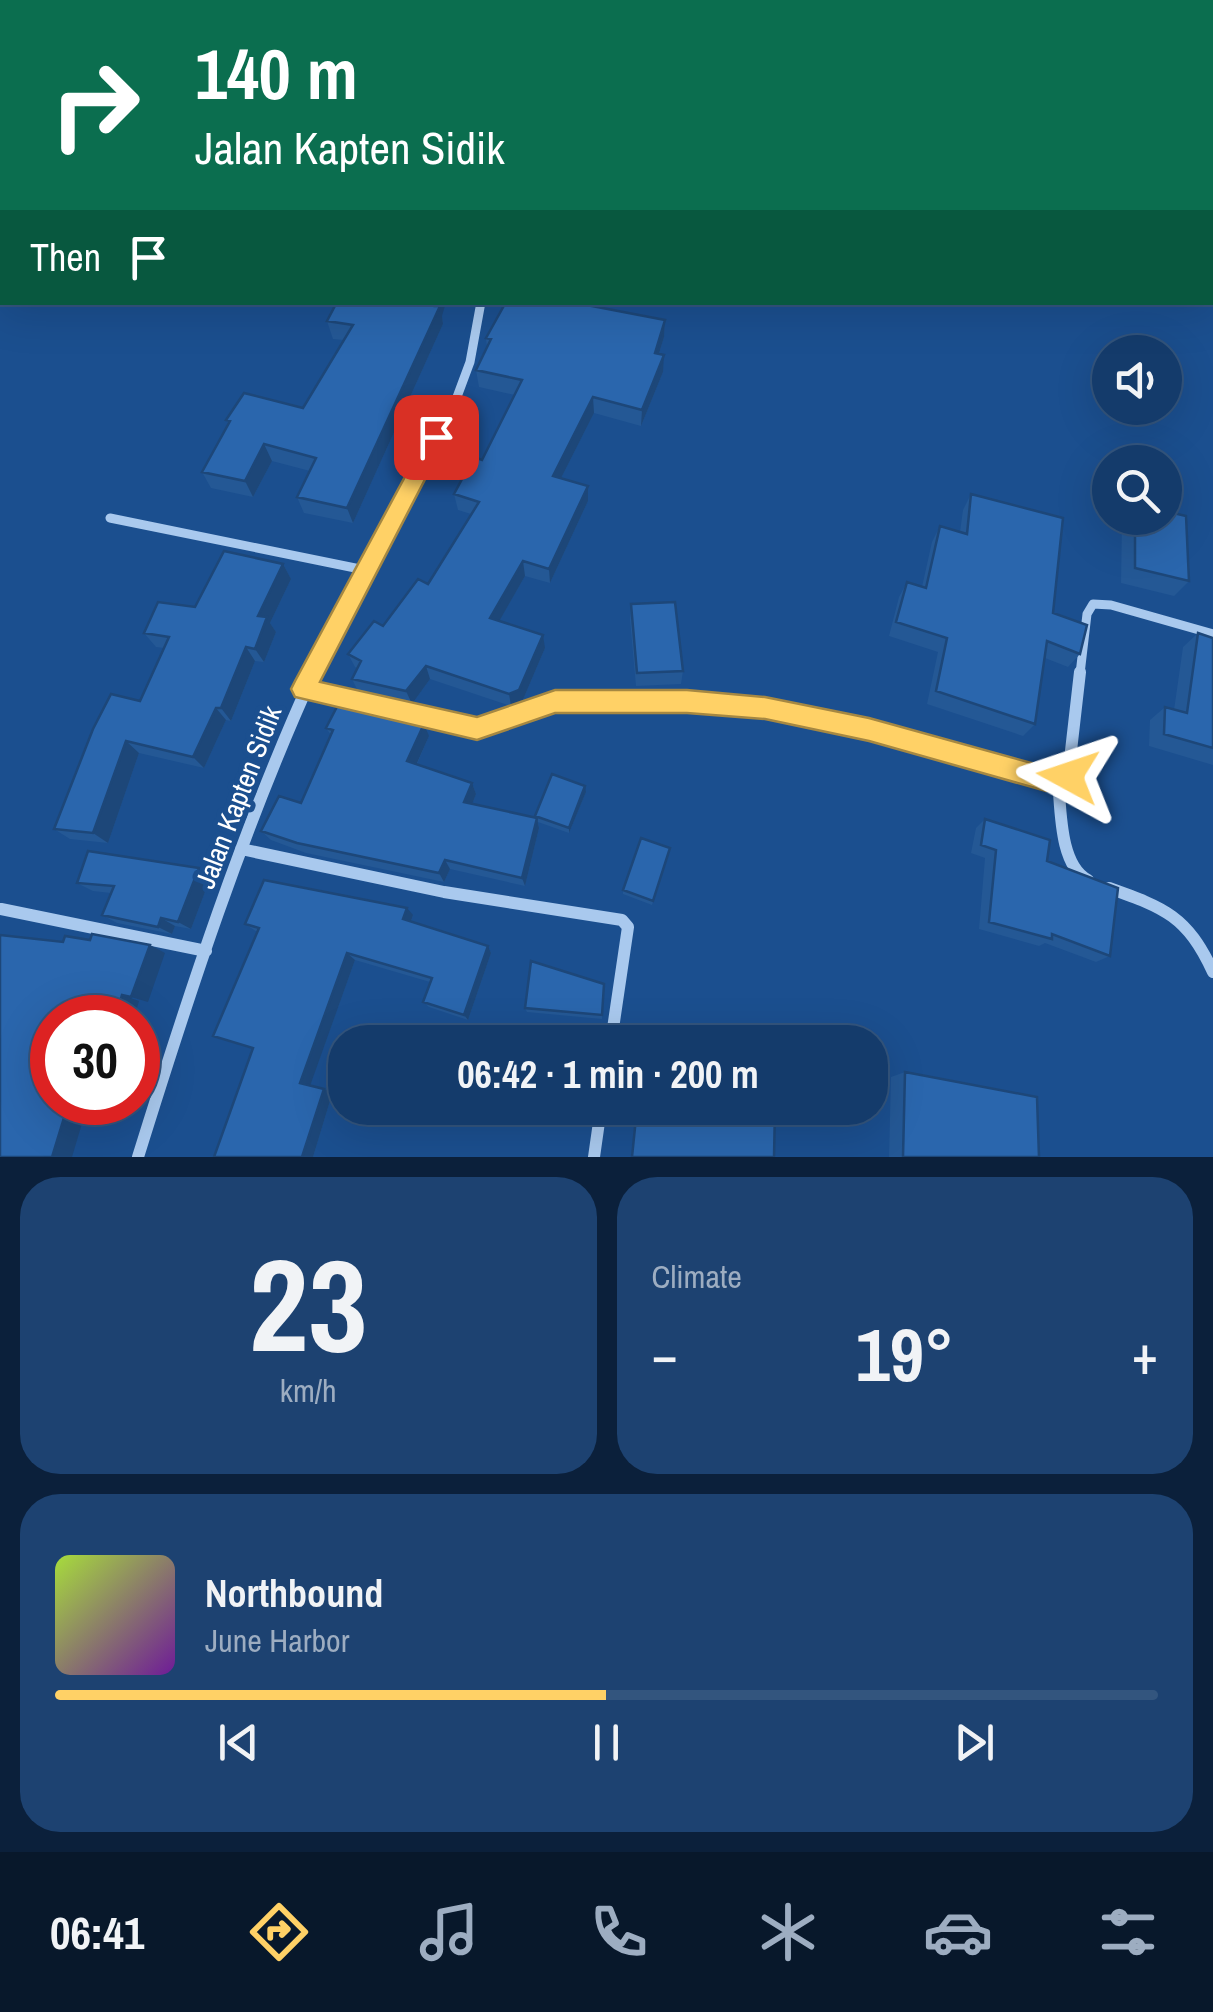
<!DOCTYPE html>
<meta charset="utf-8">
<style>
:root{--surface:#143b6b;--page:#1d4271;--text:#f1f3f6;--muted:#9dadc1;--line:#33557e;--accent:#ffd166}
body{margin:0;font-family:"Archivo Narrow",sans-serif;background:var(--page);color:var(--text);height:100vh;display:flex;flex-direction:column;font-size:38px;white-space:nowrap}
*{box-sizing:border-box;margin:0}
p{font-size:32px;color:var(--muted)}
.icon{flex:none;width:55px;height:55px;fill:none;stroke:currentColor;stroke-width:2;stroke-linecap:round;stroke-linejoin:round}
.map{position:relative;height:1157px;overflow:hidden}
.side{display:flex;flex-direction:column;gap:20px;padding:20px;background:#0b203b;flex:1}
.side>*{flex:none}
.hud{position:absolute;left:0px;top:0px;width:1215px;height:305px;box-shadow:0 10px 40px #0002,0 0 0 2px var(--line);background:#0b6e4f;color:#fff;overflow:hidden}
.fabs{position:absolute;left:1092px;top:335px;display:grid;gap:20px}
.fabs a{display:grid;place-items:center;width:90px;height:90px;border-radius:50%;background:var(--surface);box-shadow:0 10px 40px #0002,0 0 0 2px var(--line);font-size:50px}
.speed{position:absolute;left:30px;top:995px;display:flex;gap:20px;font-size:50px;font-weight:700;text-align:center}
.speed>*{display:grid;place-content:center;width:130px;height:130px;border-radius:50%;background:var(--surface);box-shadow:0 10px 40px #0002,0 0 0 2px var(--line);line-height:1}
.speed .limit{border:15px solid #d22;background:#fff;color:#111}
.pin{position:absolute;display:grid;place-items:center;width:85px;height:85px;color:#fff;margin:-42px;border-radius:20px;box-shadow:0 5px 15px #0006}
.me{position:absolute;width:110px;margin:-55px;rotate:275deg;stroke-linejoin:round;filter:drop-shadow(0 0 8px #0008)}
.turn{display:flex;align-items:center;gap:35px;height:210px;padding:0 30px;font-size:45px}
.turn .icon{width:130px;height:130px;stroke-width:2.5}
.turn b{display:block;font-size:70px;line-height:85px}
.then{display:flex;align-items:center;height:95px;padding:0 30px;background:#0003;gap:20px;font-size:38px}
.big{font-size:75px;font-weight:800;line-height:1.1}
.side .tile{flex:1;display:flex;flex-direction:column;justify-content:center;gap:15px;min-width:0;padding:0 35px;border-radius:40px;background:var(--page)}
.side .dial{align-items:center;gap:0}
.dial b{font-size:130px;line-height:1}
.song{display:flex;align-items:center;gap:30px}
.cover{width:120px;height:120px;border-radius:15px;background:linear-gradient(135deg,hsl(80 70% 55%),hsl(280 70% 35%))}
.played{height:10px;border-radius:5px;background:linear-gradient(90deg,var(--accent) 50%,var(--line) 50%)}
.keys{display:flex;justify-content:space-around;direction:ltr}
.heat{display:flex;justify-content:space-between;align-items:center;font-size:55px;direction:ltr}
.side .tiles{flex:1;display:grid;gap:20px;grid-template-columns:1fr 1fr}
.tile:last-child{grid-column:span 2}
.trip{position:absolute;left:328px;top:1025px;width:560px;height:100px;border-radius:40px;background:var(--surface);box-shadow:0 10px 40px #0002,0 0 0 2px var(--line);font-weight:800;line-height:100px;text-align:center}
.tab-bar{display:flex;height:160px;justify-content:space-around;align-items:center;background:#08182b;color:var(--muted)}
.tab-bar .icon{width:70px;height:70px}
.tab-bar .active{color:var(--accent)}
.tab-bar b{font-size:45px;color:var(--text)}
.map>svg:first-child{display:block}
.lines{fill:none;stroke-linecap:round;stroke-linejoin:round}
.minor-far1{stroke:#a9c9ee;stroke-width:9}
.minor{stroke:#a9c9ee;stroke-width:12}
.wall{fill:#245895}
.shaded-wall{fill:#1d4779}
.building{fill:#2a66ad;stroke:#1d4779;stroke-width:2.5}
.route{fill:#ffd166;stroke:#a68842;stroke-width:2.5}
.labels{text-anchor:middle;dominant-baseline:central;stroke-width:10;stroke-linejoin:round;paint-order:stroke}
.street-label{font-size:28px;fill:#fff;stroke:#1b4f8f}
</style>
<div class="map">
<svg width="1213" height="1157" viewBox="0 0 1213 1157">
<rect width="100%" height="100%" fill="#1b4f8f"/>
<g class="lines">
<!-- minor-far1 -->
<path class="minor-far1" d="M110,518L365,570
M313,674L454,405L470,362L481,302
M1080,674L1087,614L1093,604L1111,605L1213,634"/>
<!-- minor -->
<path class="minor" d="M304,689L351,701
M382,708L477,729L555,701L687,702L765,708L824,718L1058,780L1068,777L1080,672
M1058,780C1061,808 1059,865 1088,880
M241,849L444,892L622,920L628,927L611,1042
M1109,888C1165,908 1187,916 1213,972
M1,909L206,951
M138,1157C189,993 243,828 314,672
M594,1157L601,1108"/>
</g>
<!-- wall -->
<path class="wall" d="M442,316L443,324L353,523L304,513L297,497L310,471L272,461L253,497L211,488L202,472L229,424L226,420L303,408L344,340L333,339L327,321Z
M665,320L664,337L659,354L663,372L641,426L594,413L561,478L588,486V501L550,583L525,576L499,621L545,648L522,702L511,706L430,679L412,704L358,691L352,679L357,668L355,667L348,654L383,626L428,584L471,514L458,510L454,494L482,460L515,395L479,387L476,370L487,347L486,338Z
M971,494L1080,654L1068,667L1045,658L1035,724L1023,736L927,704L938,652L889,636L899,597L907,582L922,587L932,542L940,526L960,532L963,510Z
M1125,518H1135L1189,581L1174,596L1121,583L1122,521Z
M283,564L291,579L270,623L276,632L264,662L255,661L231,721L226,720L204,768L139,753L108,843L70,839L54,829L140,701L164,648L156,647L144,633Z
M631,604L683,671L681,684L636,686L630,619Z
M1198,633L1213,638V765L1149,746L1150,720L1165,707L1174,710L1183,647Z
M392,709L395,715L429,736L417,764L472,783L476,794L472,804L535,818L586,792L569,833L538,822L539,828L525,886L450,869L444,882L306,853L271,840L261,831L301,803L331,735L326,728Z
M985,819L1047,861L1110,956L1096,962L1045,943L1039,946L979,929L985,858L971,853L976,828Z
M670,848L652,905L623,894V890Z
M199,868L211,876L191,929L175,926L172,934L117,923L102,915L111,893L93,891L77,883Z
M413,915L411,922L488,946L491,953L468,1020L429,1007L423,1002L430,982L355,960L310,1085L333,1091L313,1157H214L252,1048L257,932L245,924Z
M604,984L602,1019L527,1012L525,1008Z
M905,1072L1039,1157H889L891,1077Z"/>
<!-- shaded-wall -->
<path class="shaded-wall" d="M436,302H446L442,316L443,324L353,523L347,508Z
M665,320L664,337L654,370L655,353Z
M664,355L663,372L641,426L642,410Z
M593,397L594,413L554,492L553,476Z
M264,444L272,461L253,497L245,481Z
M588,486V501L550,583L549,569Z
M523,561L525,576L493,632L490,618Z
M283,564L291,579L270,623L276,632L264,662L255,649L258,616Z
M543,635L545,648L522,702L511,706L509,694Z
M246,647L255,661L231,721L221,708Z
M426,666L430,679L412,704L406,691Z
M216,708L226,720L204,768L193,757Z
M424,724L429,736L413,772L407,761Z
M126,741L139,753L108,843L93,833Z
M472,783L476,794L469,812L464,802Z
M585,786L586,792L569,833V828Z
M537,818L539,828L525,886L522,878Z
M445,860L450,869L444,882L439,873Z
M199,868L211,876L191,929L178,922Z
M407,908L413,915L409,927L403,919Z
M161,918L175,926L172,934L158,927Z
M150,945L165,953L148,1002L131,997Z
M488,946L491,953L468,1020L464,1015Z
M347,953L355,960L310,1086L300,1083Z
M122,995L139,1001L134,1018H115Z
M324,1089L333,1091L313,1157H302Z
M73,1102H93L91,1111L71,1109Z
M67,1108L86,1110L72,1157H52Z"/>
<!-- building -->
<path class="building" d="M475,0H524L523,2H474Z
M586,0H710V2H585Z
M763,0H822L821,2H762Z
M902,0H934V2H902Z
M992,0H1040L1039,2H992Z
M337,302H436L435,306H440L347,508L297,497L316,458L264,444L245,481L202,472L230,421L226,420L244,393L303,408L353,325L327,321Z
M506,302H571L665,320L655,353L664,355L642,410L593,397L553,476L588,486L549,569L523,561L490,618L543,635L519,690L509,694L426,666L406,691L352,679L361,661L348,654L374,621L383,626L418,579L428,584L479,502L454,494L474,457L482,460L522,380L476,370L491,339L486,338Z
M971,494L1063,518L1053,613L1087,625L1080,654L1047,641L1035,724L936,691L947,638L896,622L907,582L926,588L940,526L967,534Z
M1165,511L1186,516L1189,581L1135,568V518H1165Z
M224,551L283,564L258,616L267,617L255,649L246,647L221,708H216L193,757L126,741L93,833L54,829L93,729L111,694L140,701L169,637L144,633L158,602L195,607Z
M675,602L683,671L637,673L631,604Z
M1198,633L1213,638V748L1164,734L1165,707L1187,713Z
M342,697L392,709L389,713L424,724L407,761L472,783L464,802L537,818L522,878L445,860L439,873L297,843L261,831L279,796L301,803L333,730L326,728Z
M552,774L585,786L569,828L535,816Z
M985,819L1050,840L1047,861L1118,888L1110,956L1052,934V939L989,922L996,850L981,845Z
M641,838L670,848L653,901L623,890Z
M88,851L199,868L178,922L161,918L158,927L102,915L114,886L77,883Z
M264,880L407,908L403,919L488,946L464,1015L423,1002L432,978L347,953L300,1083L324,1089L302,1157H214L253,1048L213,1036L259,928L245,924Z
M92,934L150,945L131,997L122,995L115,1018H52V1102H73L71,1109L67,1108L52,1157H0V935L63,942L65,936L90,940Z
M531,961L604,984L602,1015L525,1008Z
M905,1072L1037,1097L1039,1157H903Z
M637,1108H775L774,1157H632Z"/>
<!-- route -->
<path class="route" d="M436,429L447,437L320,682L477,717L555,690H687L765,697L869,718L1046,767L1068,764L1077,768L1081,776L1077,785L1046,791L869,741L765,719L687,713H555L477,740L295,697L291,689L295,681L429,432Z"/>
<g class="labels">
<!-- street labels -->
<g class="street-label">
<text transform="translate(238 797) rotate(-69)">Jalan Kapten Sidik</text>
</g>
</g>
</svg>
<div class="fabs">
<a><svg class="icon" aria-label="sound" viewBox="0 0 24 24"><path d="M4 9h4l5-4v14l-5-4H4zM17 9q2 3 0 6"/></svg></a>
<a><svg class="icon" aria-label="search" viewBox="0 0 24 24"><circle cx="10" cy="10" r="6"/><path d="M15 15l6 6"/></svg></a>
</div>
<div class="speed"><div class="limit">30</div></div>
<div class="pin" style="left:436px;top:437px;background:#d93025"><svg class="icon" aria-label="arrive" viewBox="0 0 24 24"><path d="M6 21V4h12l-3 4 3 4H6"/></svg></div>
<svg class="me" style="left:1068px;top:776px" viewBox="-20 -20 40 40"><path d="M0-17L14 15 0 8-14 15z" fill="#ffd166" stroke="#fff" stroke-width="4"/></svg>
<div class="trip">06:42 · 1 min · 200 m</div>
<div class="hud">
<div class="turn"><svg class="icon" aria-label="right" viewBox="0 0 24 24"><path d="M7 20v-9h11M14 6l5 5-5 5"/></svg><div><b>140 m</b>Jalan Kapten Sidik</div></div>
<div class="then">Then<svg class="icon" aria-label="arrive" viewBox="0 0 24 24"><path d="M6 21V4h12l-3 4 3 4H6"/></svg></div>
</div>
</div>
<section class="side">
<div class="tiles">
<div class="tile dial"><b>23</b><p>km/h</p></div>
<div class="tile"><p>Climate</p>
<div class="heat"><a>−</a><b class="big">19°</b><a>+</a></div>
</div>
<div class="tile">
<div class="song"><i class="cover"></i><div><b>Northbound</b><p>June Harbor</p></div></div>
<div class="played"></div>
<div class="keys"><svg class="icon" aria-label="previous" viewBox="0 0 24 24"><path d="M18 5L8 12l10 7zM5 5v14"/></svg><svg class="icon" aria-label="pause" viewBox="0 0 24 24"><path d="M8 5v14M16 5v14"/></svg><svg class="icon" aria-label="next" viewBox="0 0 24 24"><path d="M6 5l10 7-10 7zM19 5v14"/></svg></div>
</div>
</div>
</section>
<nav class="tab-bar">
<b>06:41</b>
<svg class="icon active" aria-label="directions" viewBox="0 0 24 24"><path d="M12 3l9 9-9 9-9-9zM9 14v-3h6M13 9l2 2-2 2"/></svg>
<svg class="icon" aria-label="music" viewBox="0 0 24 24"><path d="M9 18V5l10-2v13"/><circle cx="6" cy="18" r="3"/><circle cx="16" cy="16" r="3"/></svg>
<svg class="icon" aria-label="phone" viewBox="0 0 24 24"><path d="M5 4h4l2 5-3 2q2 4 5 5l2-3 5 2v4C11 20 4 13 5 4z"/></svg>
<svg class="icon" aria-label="climate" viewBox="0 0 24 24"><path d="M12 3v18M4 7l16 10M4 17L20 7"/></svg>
<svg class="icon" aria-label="car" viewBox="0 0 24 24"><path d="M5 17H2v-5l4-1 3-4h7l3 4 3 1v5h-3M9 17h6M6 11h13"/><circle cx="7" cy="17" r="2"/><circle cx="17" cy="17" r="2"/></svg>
<svg class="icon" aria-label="filters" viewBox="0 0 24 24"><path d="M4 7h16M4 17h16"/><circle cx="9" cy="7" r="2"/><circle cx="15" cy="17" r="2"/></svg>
</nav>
